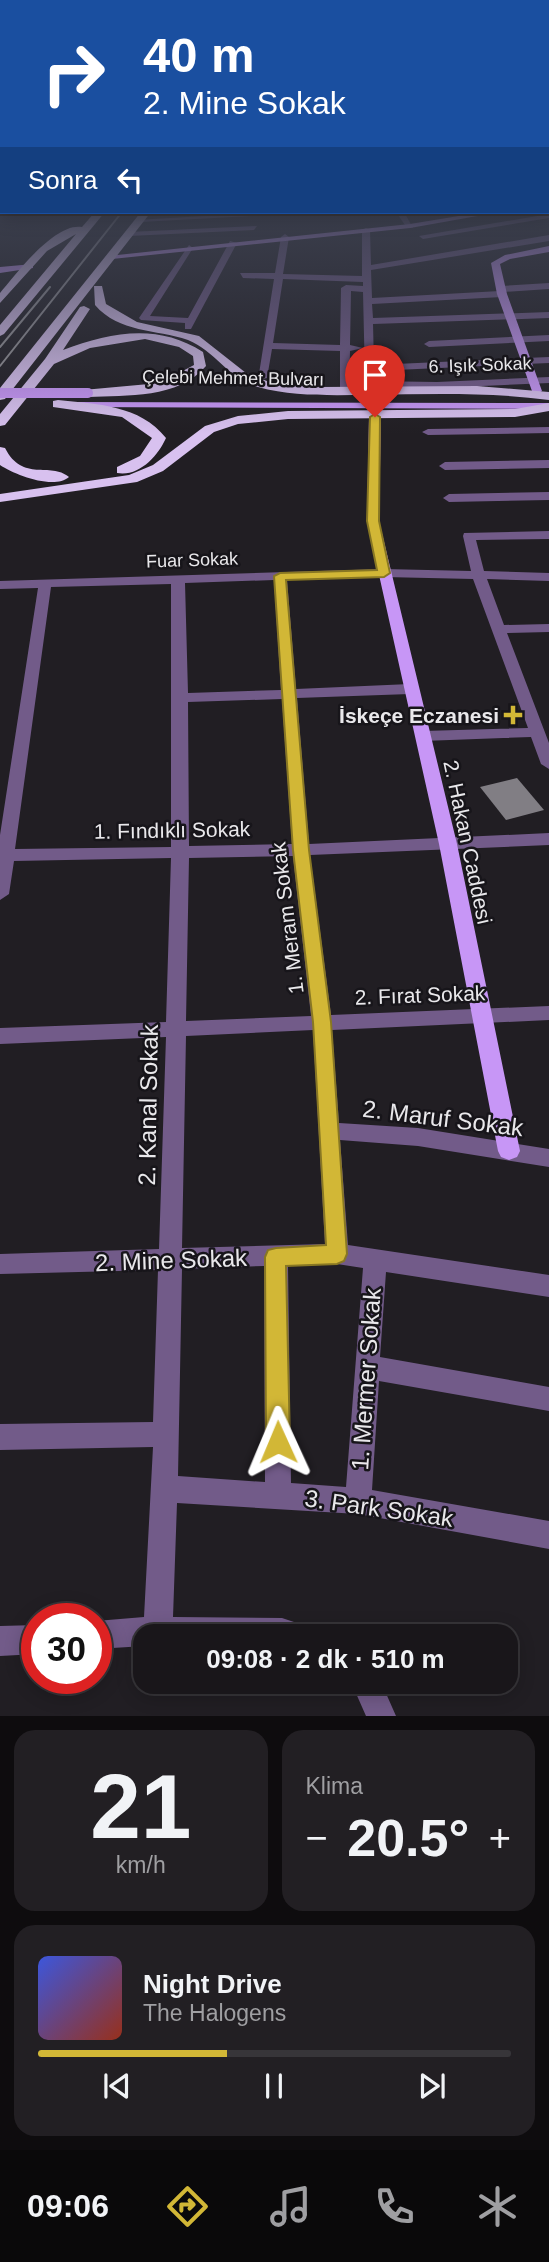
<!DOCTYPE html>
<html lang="tr">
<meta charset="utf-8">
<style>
:root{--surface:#19161a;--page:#221f23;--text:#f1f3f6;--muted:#9f9fa2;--line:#373539;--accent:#d2b736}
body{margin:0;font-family:Helvetica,sans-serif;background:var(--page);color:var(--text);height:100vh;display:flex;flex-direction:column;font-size:26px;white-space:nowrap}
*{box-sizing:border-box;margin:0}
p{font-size:23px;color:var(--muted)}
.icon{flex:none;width:38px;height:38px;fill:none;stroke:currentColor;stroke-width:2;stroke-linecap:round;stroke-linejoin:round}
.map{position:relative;height:1716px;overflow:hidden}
.side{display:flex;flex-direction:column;gap:14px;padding:14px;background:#0e0c0e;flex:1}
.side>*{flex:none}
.guide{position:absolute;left:0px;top:0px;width:550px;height:214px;box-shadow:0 4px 18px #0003,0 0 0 2px var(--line);background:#1a4fa0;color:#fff;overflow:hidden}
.speed{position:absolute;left:21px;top:1603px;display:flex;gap:14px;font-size:35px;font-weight:700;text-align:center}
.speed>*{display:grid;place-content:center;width:91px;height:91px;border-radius:50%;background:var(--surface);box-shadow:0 4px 18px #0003,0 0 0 2px var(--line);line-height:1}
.speed .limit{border:10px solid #d22;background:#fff;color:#111}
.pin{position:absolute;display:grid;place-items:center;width:60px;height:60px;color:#fff;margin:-72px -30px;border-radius:50% 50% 50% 0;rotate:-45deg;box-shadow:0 0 7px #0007}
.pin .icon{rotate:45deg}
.me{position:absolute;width:77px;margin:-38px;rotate:359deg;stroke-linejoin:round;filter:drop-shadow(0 0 5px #0008)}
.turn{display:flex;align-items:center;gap:24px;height:147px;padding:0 28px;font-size:32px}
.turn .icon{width:91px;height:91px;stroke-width:2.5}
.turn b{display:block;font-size:49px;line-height:60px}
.then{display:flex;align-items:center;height:66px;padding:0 28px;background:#0003;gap:14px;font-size:26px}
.big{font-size:52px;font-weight:600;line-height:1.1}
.side .card{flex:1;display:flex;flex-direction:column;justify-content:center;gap:10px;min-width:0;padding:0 24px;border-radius:21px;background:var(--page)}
.side .dial{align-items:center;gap:0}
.dial b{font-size:91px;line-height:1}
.song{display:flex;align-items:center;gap:21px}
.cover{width:84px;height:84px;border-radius:10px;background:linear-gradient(135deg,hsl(230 70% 55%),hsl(10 70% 35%))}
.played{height:7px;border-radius:4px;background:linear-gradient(90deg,var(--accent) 40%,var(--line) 40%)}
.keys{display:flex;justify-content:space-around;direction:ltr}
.heat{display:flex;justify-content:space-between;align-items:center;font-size:38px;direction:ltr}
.side .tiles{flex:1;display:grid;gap:14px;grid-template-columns:1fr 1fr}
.card:last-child{grid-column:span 2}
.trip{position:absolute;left:133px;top:1624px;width:385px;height:70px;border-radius:21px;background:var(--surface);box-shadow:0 4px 18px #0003,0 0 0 2px var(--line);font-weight:600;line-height:70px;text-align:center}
.menu{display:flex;height:112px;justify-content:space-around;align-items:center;background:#0a090a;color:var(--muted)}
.menu .icon{width:49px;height:49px}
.menu .on{color:var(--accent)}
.menu b{font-size:32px;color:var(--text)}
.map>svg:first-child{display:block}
.building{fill:#817e84}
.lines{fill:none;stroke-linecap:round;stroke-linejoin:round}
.minor{fill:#725b89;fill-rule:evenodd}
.major{fill:#c796f6;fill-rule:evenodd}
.highway{fill:#d8c1ef;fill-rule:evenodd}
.tram{stroke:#969498;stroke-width:2}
.major-bridge{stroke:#c796f6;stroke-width:10}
.route{fill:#d2b736;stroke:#887723;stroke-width:2}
.poi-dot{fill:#d2b736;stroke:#17151a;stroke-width:2.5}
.labels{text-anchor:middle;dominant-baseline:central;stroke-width:5;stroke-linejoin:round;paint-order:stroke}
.far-street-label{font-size:18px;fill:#e9e8eb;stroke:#17151a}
.poi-label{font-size:21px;font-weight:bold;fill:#e9e8eb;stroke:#17151a;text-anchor:end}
.street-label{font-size:21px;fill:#e9e8eb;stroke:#17151a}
.near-street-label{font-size:24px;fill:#e9e8eb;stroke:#17151a}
</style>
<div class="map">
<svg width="549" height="1716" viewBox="0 0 549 1716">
<rect width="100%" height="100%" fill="#211e23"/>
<!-- building -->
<path class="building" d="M517,778L544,810L506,820L480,787Z"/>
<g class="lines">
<!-- minor -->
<path class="minor" d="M0,199H2V203H0Z
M271,212H323L140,222L136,220Z
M396,212H404L413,228H407Z
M549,214V218L423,239L419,236Z
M257,226L254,230L129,236L125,234L129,232Z
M366,228L370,230L371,265L549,235V241L371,270L372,298L500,291L496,289L501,286L549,283V289L503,292L507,294L502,297L372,304L373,318L549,312V318L373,324L374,365L549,357V363L374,371L373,379H365L363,292L351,291L350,345L363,348L350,351L349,391L340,389V351L272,349L267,378L258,380L274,279L243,278L240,273H275L281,237L285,234L289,237L283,274L362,276V230ZM283,279L363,282V286L346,285L341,288L340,345L273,343Z
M230,241L237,243L191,329H185V323L141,320L139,318L189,245L193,248L150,316L188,318Z
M549,335V341L429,347L424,344L429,341Z
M549,377V383L437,388L369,387L364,384L369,381L437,382Z
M549,427V433L428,435L422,432L428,429Z
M549,460V468L445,470L439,466L445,462Z
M549,492V500L449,502L443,498L449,494Z
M549,531V539L476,540L484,571L549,573V581L487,579L504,625L549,624V632L507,633L549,743V769L541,764L531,737L423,741L415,736L423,731L528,728L473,579L384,577L287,580L296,689L410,684L418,689L410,694L297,698L309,844L549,833V845L310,855L331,1015L549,1006V1020L332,1030L339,1123L418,1128L549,1149V1167L418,1146L340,1140L348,1245L549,1275V1297L386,1272L380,1357L549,1387V1411L379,1381L372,1490L549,1521V1549L358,1514L177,1503L173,1617L282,1618L306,1626L310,1636H145V1646L96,1649V1621L144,1617L153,1447L0,1450V1424L153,1422L158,1270L0,1274V1254L159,1249L166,1037L0,1044V1028L166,1022L171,858L14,861L9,894L0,900V835L38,588L0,589V581L384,569L471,571L463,536L464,533ZM274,580L281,690L188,693L185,583ZM171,584V847L15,849L51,587ZM282,699L292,844L189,846L188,702ZM293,856L311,1016L186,1021L189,858ZM313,1030L325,1244L182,1248L186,1036ZM337,1264L363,1268L346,1487L291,1483L288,1266ZM264,1266L265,1482L178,1476L182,1269Z
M37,1625V1654L0,1656V1626Z
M351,1682H381L396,1716H366Z"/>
<!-- major -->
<path class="major" d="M483,212H500L410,228L112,259L108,256L410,224Z
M549,246V252L510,259L500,264L507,294L542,391L537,394L532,391L497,294L491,263L505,255Z
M33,264V268L0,273V267Z
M72,402L549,403V409L76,407L71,404Z
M375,414L381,417L379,521L457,844L520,1151L517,1157L509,1160L501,1157L498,1151L439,844L367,521L369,417Z"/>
<!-- highway -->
<path class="highway" d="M95,212H105L4,334L0,336V325L76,234L47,251L0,303V293C16,274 55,222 82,227Z
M141,212H151L5,399L0,400V388Z
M94,286H102L106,304L137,322L199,336L246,373L272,383L320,387L477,386L549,392V400C489,392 429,394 369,395C332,395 294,397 258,387C229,379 215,351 188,340C156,329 119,333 95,305Z
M84,306L90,309L63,350C111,332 158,323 203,352L206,366C178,399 127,395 88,397L83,396V390L160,383L194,365L193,356L179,347L145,339L90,348L54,364L5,425L0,426V414L45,359L80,307Z
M58,400C97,404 140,405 166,438C158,456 139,477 117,473V467L140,456L152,438L122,417L53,407V401Z
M549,403V411L515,417L288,419L238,424L214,432L163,471L137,482L0,502V494L129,475L153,465L205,426L238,416L288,411L515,409Z
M0,447L5,448C23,483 50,461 69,477C54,490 15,475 0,465Z"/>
<!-- tram -->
<path class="tram" d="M0,347L50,287
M0,366L122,212"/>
<!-- major-bridge -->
<path class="major-bridge" d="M0,393H88"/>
</g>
<!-- sky -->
<linearGradient id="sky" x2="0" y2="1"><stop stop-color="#121013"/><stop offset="0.45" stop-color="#3d4150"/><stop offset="1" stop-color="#3d4150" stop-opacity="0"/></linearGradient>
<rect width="549" height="434" fill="url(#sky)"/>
<!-- route -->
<path class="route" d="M375,414L380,417L379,521L390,573L384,577L286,580L309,850L331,1022L347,1254L344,1261L337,1264L286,1266L290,1442L286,1451L278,1454L269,1451L266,1442L265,1257L268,1250L276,1248L326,1245L313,1022L293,850L274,576L280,573L377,570L367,521L370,417Z"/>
<!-- markers -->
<path class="poi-dot" d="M509.5 704.5h7v7h7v7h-7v7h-7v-7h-7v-7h7z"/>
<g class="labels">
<!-- far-street labels -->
<g class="far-street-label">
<text transform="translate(480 365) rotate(-2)">6. Işık Sokak</text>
<text transform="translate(233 378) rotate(1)">Çelebi Mehmet Bulvarı</text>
<text transform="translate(192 560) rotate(-2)">Fuar Sokak</text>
</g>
<!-- poi labels -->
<g class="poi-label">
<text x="499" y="715">İskeçe Eczanesi</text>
</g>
<!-- street labels -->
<g class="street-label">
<text transform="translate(172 830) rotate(-1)">1. Fındıklı Sokak</text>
<text transform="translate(468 842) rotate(78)">2. Hakan Caddesi</text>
<text transform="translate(287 918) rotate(-97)">1. Meram Sokak</text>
<text transform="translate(420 995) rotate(-2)">2. Fırat Sokak</text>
</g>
<!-- near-street labels -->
<g class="near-street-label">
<text transform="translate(148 1105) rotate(-89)">2. Kanal Sokak</text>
<text transform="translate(443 1118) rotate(7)">2. Maruf Sokak</text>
<text transform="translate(171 1260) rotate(-2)">2. Mine Sokak</text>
<text transform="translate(366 1379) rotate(-86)">1. Mermer Sokak</text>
<text transform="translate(379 1508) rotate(8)">3. Park Sokak</text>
</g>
</g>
</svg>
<div class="speed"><div class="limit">30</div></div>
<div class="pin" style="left:375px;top:417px;background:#d93025"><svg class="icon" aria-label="arrive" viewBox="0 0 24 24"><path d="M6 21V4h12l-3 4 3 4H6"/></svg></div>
<svg class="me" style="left:278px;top:1442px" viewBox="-20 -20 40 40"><path d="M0-17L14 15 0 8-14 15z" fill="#d2b736" stroke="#fff" stroke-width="4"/></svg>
<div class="trip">09:08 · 2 dk · 510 m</div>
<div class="guide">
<div class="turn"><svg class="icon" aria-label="right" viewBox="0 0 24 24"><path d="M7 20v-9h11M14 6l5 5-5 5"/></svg><div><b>40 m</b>2. Mine Sokak</div></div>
<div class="then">Sonra<svg class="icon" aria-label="left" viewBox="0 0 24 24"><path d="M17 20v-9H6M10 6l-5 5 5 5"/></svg></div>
</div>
</div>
<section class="side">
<div class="tiles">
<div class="card dial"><b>21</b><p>km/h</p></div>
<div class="card"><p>Klima</p>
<div class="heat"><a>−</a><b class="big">20.5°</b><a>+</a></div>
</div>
<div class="card">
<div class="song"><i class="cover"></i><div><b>Night Drive</b><p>The Halogens</p></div></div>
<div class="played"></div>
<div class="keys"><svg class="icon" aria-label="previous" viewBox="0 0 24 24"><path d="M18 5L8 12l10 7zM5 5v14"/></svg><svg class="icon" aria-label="pause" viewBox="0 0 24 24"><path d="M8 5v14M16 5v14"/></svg><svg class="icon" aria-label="next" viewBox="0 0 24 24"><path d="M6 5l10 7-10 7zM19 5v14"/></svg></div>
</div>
</div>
</section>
<nav class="menu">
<b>09:06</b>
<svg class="icon on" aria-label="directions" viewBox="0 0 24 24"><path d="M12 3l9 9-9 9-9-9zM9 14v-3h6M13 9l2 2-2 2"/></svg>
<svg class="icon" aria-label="music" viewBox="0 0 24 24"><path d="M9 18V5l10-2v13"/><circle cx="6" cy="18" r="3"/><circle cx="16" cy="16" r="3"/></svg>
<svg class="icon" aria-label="phone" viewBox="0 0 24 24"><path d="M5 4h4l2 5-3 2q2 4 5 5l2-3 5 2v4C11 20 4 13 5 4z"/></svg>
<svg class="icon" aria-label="climate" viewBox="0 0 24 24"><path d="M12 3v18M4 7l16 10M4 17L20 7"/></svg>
</nav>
